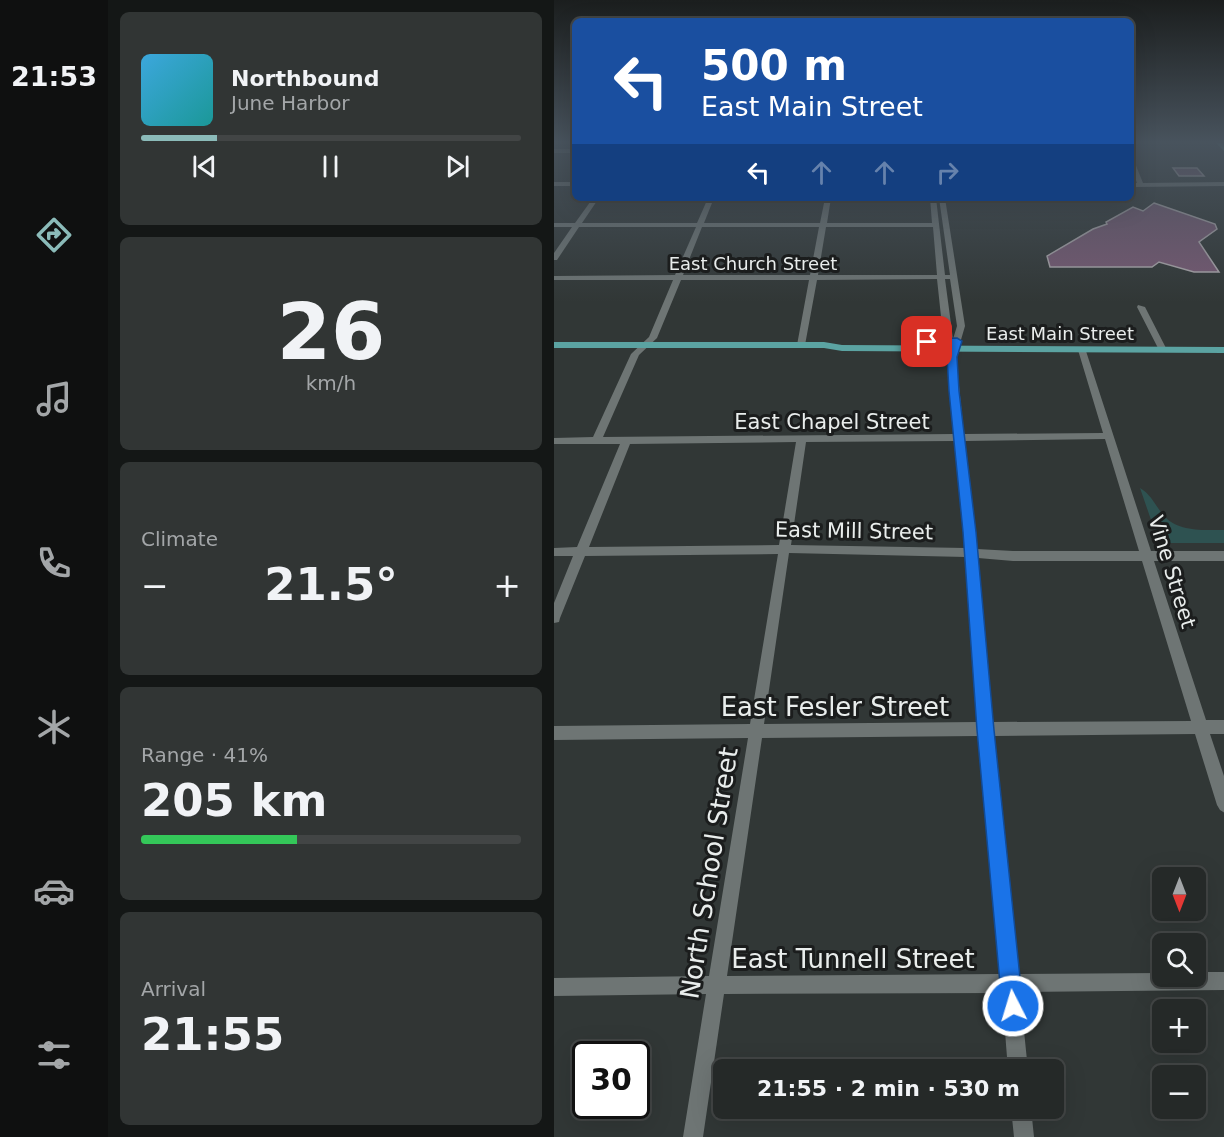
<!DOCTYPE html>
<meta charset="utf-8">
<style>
:root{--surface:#252928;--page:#313534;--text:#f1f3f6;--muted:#a3a6a8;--line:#424545;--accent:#8bbbb9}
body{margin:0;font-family:"DejaVu Sans",sans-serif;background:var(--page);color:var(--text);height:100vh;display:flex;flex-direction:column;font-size:22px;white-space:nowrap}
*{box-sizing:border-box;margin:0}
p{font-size:20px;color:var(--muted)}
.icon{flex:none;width:33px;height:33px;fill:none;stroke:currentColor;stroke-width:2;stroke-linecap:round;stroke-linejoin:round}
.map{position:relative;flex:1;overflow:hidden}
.drawer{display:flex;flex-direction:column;gap:12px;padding:12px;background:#141716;width:446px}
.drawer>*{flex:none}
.top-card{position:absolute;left:18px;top:18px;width:562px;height:183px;border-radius:9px;box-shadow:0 6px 24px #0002,0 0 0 2px var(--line);background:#1a4fa0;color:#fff;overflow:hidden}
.needle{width:39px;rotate:180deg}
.buttons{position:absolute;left:598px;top:867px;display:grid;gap:12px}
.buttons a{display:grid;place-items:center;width:54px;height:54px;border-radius:9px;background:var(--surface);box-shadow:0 6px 24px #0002,0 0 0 2px var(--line);font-size:30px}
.speed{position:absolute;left:18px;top:1041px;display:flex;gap:12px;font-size:30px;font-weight:700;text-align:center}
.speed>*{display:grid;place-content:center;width:78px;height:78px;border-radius:50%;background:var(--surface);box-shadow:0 6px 24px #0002,0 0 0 2px var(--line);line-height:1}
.speed .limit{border:3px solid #111;border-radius:9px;background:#fff;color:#111}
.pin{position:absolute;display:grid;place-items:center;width:51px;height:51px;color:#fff;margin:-26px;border-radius:12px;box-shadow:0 3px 9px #0006}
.me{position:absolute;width:66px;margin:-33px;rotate:355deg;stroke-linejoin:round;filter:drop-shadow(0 0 4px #0008)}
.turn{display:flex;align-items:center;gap:21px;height:126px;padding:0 30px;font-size:27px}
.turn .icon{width:78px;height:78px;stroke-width:2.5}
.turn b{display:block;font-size:42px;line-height:51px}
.lanes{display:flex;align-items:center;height:57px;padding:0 30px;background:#0003;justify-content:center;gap:30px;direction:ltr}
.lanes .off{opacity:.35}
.big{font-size:45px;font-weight:600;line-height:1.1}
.drawer .tile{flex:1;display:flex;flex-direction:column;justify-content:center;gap:9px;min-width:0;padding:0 21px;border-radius:9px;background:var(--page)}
.drawer .dial{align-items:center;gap:0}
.dial b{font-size:78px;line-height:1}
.song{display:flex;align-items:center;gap:18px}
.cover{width:72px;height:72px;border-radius:9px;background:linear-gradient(135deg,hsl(200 70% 55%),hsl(180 70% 35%))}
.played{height:6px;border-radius:3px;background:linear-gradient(90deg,var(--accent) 20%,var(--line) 20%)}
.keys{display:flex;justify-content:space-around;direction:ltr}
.heat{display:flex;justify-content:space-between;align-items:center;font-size:33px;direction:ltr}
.charge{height:9px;border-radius:4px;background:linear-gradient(90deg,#34c759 41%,var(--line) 0)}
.trip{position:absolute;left:159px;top:1059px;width:351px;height:60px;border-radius:9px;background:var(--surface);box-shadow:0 6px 24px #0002,0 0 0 2px var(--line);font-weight:600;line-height:60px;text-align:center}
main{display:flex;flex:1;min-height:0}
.dock{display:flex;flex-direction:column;width:108px;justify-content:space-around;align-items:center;background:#0f1010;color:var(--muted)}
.dock .icon{width:42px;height:42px}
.dock .on{color:var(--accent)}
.dock b{font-size:27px;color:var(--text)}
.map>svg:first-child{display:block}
.green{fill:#2e5251}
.building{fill:#765972;stroke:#aba6aa;stroke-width:1.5}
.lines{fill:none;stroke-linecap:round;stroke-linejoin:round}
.minor{fill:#6e7574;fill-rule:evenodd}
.major{fill:#5ba3a2;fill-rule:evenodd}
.route{fill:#1a73e8;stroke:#114b97;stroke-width:1.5}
.labels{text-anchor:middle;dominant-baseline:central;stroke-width:6;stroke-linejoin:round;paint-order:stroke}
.far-street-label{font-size:18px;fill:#e9edec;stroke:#1b1d1d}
.street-label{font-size:21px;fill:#e9edec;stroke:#1b1d1d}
.near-street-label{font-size:26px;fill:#e9edec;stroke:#1b1d1d}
</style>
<main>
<nav class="dock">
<b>21:53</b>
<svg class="icon on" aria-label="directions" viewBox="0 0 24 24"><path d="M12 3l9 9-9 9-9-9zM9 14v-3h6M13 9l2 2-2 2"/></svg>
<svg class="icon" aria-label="music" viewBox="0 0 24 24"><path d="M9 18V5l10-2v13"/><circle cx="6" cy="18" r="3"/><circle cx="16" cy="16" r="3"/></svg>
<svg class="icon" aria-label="phone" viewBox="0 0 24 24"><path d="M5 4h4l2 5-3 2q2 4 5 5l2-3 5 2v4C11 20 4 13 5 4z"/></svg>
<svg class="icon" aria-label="climate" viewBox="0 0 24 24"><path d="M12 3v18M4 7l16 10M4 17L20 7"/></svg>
<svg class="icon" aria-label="car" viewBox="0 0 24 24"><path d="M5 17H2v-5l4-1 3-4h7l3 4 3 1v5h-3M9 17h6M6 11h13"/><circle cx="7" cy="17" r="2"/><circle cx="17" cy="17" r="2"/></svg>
<svg class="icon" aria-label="filters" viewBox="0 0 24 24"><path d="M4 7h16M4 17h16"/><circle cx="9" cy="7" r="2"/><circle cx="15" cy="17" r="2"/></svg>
</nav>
<section class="drawer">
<div class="tile">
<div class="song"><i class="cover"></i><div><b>Northbound</b><p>June Harbor</p></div></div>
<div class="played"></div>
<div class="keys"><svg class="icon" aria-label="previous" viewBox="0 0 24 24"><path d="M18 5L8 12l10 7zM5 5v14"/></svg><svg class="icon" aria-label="pause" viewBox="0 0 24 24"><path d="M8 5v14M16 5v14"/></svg><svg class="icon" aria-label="next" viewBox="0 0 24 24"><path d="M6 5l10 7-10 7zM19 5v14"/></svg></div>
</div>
<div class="tile dial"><b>26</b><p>km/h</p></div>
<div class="tile"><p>Climate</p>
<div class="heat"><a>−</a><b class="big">21.5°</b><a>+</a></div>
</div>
<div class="tile"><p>Range · 41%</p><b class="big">205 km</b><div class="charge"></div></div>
<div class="tile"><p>Arrival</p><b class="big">21:55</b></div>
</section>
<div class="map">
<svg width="671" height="1137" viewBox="0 0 671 1137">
<rect width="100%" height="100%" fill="#313736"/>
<!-- green -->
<path class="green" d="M586,488C598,495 601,506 611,517C625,532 651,530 670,530V543H605Z"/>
<!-- building -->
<path class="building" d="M619,168H643L650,176H625Z
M600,203L661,224L663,229L645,242L665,272H640L605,262L598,267H496L493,256L539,229L553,224L552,222L579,207L589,211Z"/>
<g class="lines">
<!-- minor -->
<path class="minor" d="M0,149H21V153H0Z
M578,161L581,163L589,183L671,182V186L578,187V183H583L578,169Z
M0,182H21V186H0Z
M39,198H45L28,223H143L154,198H160L150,223H266L271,198H277L273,223H378L376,198H382L391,275H396L385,198H391L411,326L402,357L410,434L549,433L524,350L531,348L597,551H671V561H600L652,720H671V734H656L671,779V813L666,810L663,805L641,734L440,736L464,974L609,973V976H642V972H671V990L466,992L474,1070H454L448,993L170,994L149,1137H129L152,994L0,996V978L155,976L194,738L0,740V726L196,724L224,554L31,556L6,618L5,622L0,623V603L19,556H0V548L23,547L66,444H0V438L39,437L77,354L95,337L119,280H0V276L121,275L142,227H25L3,260H0V253L18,227H0V223H21ZM148,227H265L256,275H129ZM272,227H379L383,275H264ZM383,279L389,335L395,351L394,357L395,391L400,434L49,437L85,355L103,338L127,280H255L243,345L247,348L251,345L263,280ZM391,279H396L403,326L399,339ZM551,439L585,551H459L423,549L411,441ZM400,441L412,548L237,545L252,442ZM242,442L225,545L35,547L76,444ZM235,553L412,557L424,722L210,724ZM424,558L459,561H588L637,721L438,722ZM425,736L446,974L173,976L208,738Z
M584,305L591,307L613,350L612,352L605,350L583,307Z
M457,1108H477L480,1137H460Z"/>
<!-- major -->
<path class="major" d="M662,143H669L671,152Z
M0,342H270L288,345L671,347V353L288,351L270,348H0Z"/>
</g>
<!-- sky -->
<linearGradient id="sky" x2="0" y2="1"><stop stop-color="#1b1e1e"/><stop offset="0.47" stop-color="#48535d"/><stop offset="1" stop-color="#48535d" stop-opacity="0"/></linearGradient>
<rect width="671" height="302" fill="url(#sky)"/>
<!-- route -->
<path class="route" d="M403,338L408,341L403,357L405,391L422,532L440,730L469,1006L466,1014L459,1017L451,1014L448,1006L423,730L409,532L395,391L393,357L397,344H373L368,342L373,339Z"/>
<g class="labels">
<!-- far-street labels -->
<g class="far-street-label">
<text x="199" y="263">East Church Street</text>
<text x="506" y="333">East Main Street</text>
</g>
<!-- street labels -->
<g class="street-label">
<text x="278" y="422">East Chapel Street</text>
<text transform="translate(300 531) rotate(1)">East Mill Street</text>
<text transform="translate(618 572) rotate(73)">Vine Street</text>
</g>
<!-- near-street labels -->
<g class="near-street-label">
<text x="281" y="707">East Fesler Street</text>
<text transform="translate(155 873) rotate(-81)">North School Street</text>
<text x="299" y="959">East Tunnell Street</text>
</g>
</g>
</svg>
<div class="buttons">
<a><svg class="needle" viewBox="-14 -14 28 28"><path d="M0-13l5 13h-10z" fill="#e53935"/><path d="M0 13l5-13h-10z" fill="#a3a6a8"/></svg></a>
<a><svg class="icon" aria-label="search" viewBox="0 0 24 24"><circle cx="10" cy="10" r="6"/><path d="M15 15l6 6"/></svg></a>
<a>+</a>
<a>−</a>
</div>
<div class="speed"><div class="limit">30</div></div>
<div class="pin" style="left:373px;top:342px;background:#d93025"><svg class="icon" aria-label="arrive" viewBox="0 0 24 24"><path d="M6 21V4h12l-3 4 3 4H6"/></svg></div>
<svg class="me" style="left:459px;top:1006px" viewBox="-20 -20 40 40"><circle r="17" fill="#1a73e8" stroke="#fff" stroke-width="3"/><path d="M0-11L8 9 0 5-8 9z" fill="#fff"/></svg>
<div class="trip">21:55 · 2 min · 530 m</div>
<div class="top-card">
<div class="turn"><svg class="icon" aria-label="left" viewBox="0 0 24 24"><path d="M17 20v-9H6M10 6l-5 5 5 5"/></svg><div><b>500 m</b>East Main Street</div></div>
<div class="lanes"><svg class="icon" aria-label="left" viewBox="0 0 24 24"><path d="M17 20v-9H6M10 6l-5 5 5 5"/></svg><svg class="icon off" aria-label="ahead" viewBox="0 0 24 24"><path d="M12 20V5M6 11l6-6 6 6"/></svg><svg class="icon off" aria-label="ahead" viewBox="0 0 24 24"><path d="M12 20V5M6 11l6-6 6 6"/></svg><svg class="icon off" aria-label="right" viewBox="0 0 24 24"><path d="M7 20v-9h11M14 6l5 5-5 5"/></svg></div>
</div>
</div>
</main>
